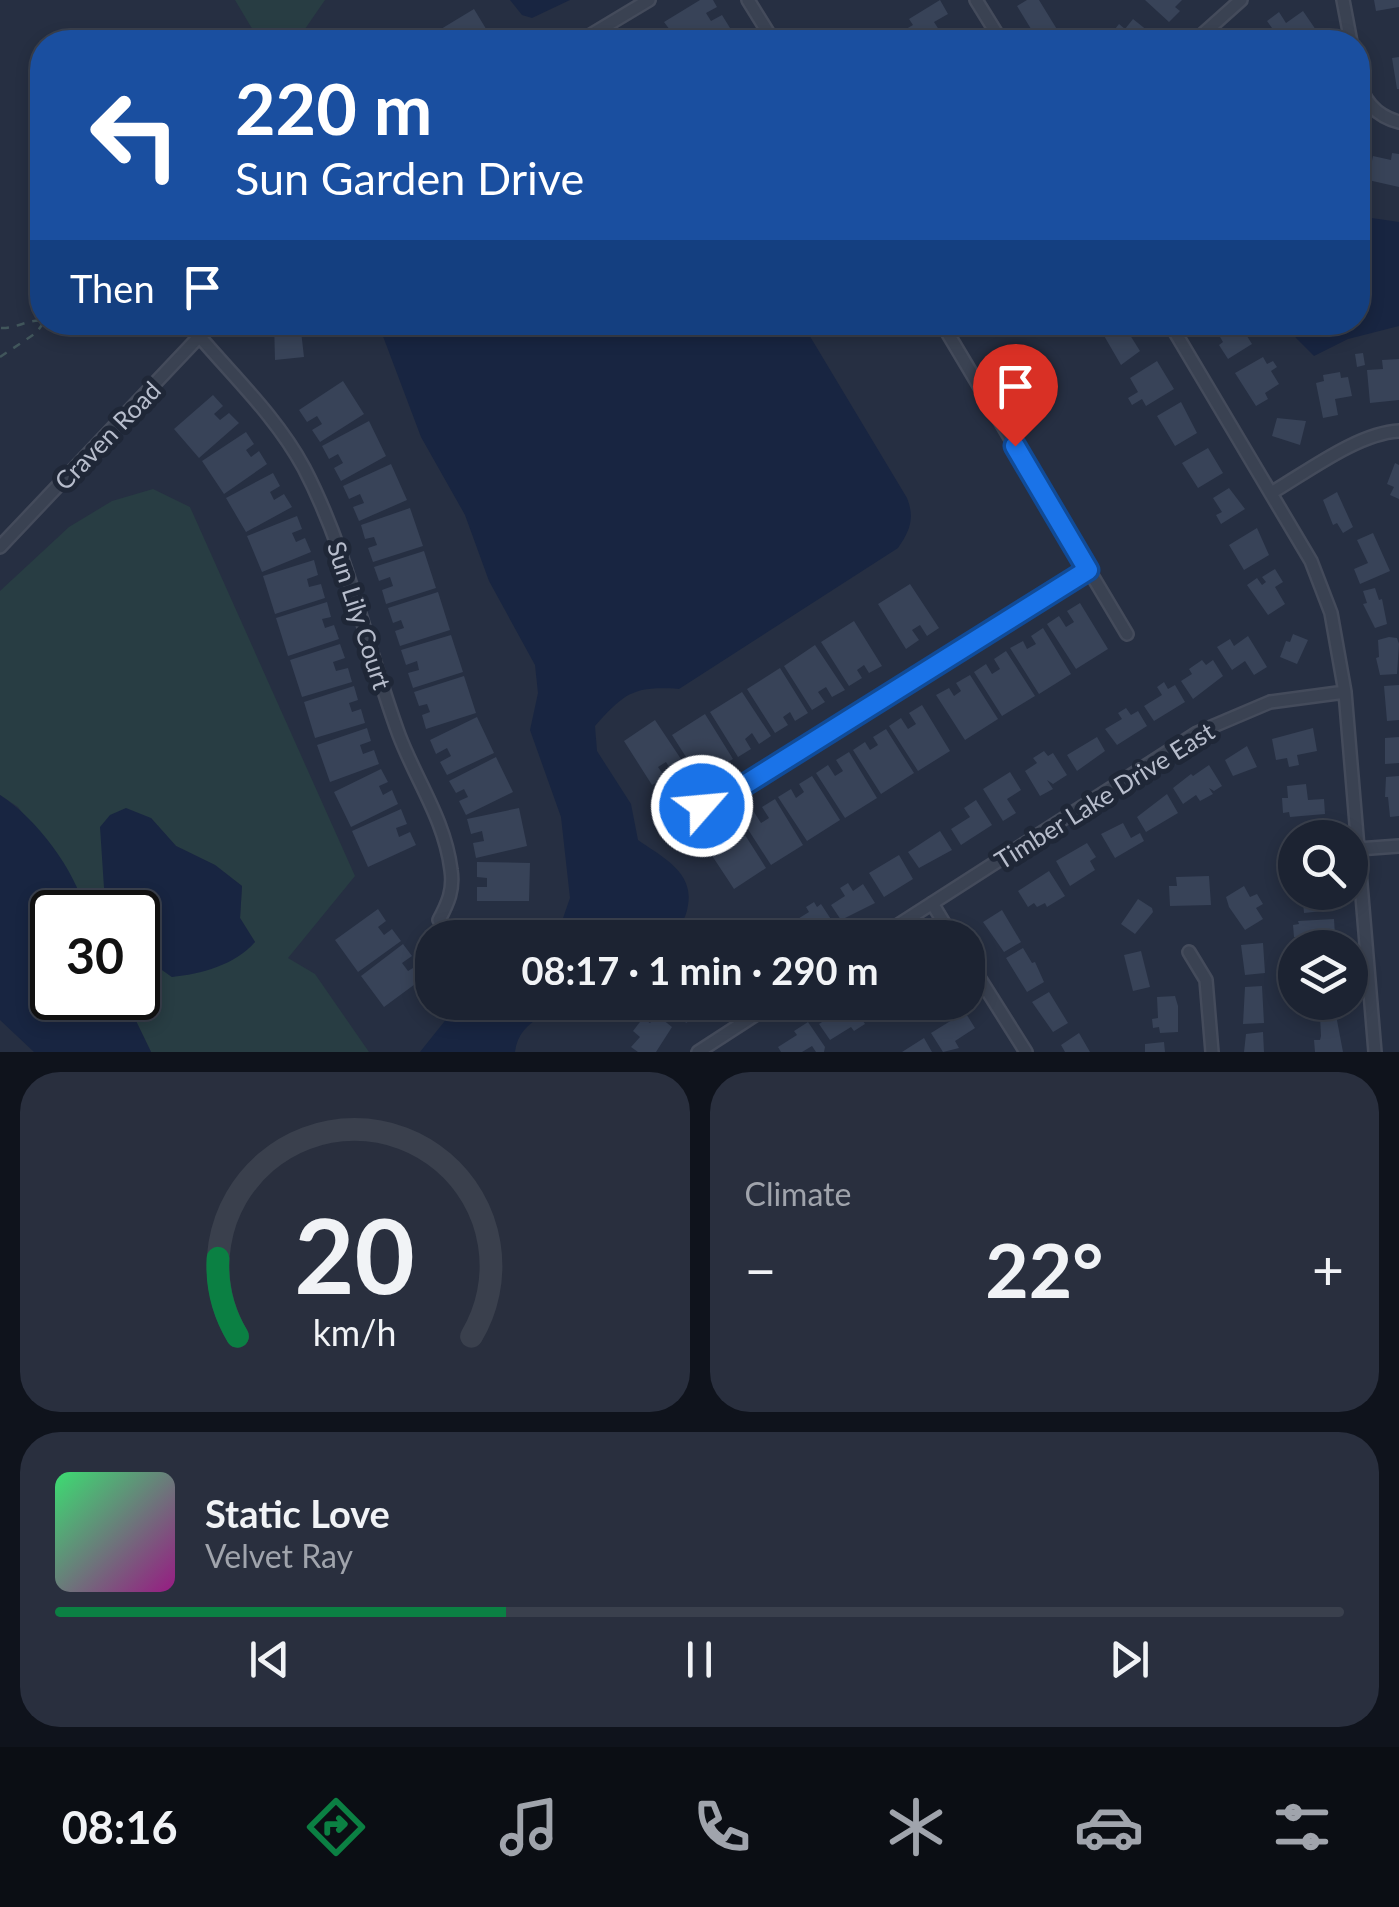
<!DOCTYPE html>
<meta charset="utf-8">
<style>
:root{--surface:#1c2332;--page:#292f3e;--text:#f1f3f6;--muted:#a0a4ac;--line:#3a404d;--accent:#0b8043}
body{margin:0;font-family:Lato,sans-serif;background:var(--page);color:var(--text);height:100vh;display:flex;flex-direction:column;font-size:38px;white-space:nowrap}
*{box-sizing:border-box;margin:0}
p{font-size:32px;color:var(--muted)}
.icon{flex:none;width:55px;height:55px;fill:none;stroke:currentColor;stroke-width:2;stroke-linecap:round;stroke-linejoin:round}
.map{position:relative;height:1052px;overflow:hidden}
.drawer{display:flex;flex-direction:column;gap:20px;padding:20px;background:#0f131c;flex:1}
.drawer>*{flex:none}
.guide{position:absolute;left:30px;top:30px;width:1340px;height:305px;border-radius:40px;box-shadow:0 5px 15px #0003,0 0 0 2px var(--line);background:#1a4fa0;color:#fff;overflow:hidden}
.controls{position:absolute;left:1278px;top:820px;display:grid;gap:20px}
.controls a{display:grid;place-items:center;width:90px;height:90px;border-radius:50%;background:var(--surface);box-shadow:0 5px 15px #0003,0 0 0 2px var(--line);font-size:50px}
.speed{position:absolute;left:30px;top:890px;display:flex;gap:20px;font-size:50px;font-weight:700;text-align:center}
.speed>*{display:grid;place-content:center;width:130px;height:130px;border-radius:50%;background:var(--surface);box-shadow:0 5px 15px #0003,0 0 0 2px var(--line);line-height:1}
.speed .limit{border:5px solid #111;border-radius:15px;background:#fff;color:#111}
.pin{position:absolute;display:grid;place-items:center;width:85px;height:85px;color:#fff;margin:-102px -42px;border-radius:50% 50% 50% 0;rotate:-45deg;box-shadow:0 0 10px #0007}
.pin .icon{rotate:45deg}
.me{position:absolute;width:110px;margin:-55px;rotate:63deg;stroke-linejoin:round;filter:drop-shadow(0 0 8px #0008)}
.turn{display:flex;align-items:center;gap:35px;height:210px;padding:0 40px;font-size:45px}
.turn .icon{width:130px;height:130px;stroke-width:2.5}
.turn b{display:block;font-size:70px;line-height:85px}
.then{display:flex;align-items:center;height:95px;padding:0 40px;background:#0003;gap:20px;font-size:38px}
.big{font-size:75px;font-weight:700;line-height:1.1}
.drawer .card{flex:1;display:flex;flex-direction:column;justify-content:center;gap:15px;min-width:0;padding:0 35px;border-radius:40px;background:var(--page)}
.drawer .dial{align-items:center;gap:0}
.dial svg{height:260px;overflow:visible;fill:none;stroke:var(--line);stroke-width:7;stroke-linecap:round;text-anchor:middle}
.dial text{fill:var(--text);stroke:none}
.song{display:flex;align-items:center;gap:30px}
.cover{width:120px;height:120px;border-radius:15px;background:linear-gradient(135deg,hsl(140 70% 55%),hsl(310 70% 35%))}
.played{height:10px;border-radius:5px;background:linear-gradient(90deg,var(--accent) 35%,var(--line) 35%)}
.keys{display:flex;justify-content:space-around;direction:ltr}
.heat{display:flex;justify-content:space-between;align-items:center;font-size:55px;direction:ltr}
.drawer .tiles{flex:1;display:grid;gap:20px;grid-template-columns:1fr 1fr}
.card:last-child{grid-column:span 2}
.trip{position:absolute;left:415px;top:920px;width:570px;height:100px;border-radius:40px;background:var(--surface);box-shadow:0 5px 15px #0003,0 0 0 2px var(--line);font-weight:700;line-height:100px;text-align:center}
.menu{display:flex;height:160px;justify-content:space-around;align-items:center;background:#0b0e14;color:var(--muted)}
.menu .icon{width:70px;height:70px}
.menu .active{color:var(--accent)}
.menu b{font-size:45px;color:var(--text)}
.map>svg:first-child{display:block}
.green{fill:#283d43}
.water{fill:#182541}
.building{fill:#384358}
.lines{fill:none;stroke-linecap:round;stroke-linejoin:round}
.minor-casing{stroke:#444b5b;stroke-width:16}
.path{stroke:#41565b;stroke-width:2.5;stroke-dasharray:8 8;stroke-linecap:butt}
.minor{stroke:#3a4252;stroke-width:11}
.route-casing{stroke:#114b97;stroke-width:25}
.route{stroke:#1a73e8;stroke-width:18}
.labels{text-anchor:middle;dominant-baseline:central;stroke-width:10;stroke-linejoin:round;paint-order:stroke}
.street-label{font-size:25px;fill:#b7bdcc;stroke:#1f2737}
</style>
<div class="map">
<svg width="1399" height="1052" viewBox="0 0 1399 1052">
<rect width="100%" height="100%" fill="#262f42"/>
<!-- green -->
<path class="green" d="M235,0H325L296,42H260Z
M153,489L190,507L355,876L288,958L315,974L369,1052H151L125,998H138V953L172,977L255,942L240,918L242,886L215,865L176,846L151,818L105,903L110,912H86L82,896L18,807L0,795V591L69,527L112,501Z"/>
<!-- water -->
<path class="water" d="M510,0H570L532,18L522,15Z
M1358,216L1399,222V326L1348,339L1314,356L1296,338L1290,323L1358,322Z
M378,323H802L907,498C915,518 910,531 898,548L679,689C633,686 625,693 595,726L597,751L631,804L638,840C662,857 694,872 688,905C686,920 679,930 666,937H496L502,935L541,937L562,921L570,898L561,817L530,730L538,693L535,665L489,581L465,515L421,437Z
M0,795C37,819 75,870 86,912H52V998H125L151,1052H34L0,1020Z
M126,808L151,818L176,846L215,865L242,886L240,918L255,942C235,965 201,974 172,977L138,953V912H110L105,903L100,827L110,815Z
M460,1002H563V1003C542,1016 518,1025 515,1052H420Z"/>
<!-- building -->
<path class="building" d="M700,0H713L717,7L706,13L711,21L722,15L730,28L705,42H679L664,22Z
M940,0L948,14L934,22L943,36L932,42H923L919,35L912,39L906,29L913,25L909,19Z
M1027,0H1039L1058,31L1039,42L1017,6Z
M1145,0H1182L1175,7L1180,11L1169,22Z
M1374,0H1399V7L1376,11Z
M474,9L494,42H448L441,29Z
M1303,11L1316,30L1299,42H1282L1267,21L1279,12L1286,23Z
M1133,19L1158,39L1155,42H1115L1117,39L1111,34L1119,24L1125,29Z
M436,32L443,42H419Z
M732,32L739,42H715Z
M1399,57V89H1397L1392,58Z
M1392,153L1399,154V187L1368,180L1373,156L1391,160Z
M274,322H300L304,357L275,360Z
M1122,322H1133L1137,331L1130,335L1140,351L1121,365L1103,334Z
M1217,322H1233L1241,335L1245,333L1252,344L1228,359L1219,345L1223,342L1213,325Z
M1363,353L1365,365L1357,367L1355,354Z
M1263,357L1267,364L1273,361L1277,367L1271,371L1279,384L1265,393L1268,399L1256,406L1235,373Z
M1399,359V400L1370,403L1367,370L1383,369L1382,360Z
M1157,361L1174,389L1146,406L1142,399L1132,405L1128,398L1138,392L1130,378Z
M1340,372L1341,378L1348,377L1352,396L1335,399L1338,415L1323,418L1316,383L1324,381L1323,375Z
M343,381L364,414L320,442L312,430L322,424L317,416L307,422L299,410Z
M213,395L223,406L214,414L220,420L229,413L239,423L199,458L174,429Z
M1181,402L1197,433L1175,446L1157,416Z
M1277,418L1306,421L1300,445L1272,436Z
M369,421L386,456L341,481L334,468L343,463L338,454L329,459L322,446Z
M246,432L254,444L246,450L251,457L259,451L267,464L224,494L202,461Z
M1208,448L1223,473L1198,488L1182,463Z
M1395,463L1399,465V499L1390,495L1394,487L1387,484Z
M391,464L407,500L359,521L353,507L364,503L360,494L349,499L343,486Z
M273,473L280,486L270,492L274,500L284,494L292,507L246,532L226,498Z
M1229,488L1245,509L1221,524L1216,515L1222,512L1213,498Z
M1337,492L1353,527L1343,533L1337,523L1333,525L1323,500Z
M410,508L423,546L373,562L368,548L377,545L374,537L365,539L361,525Z
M297,516L302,529L292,533L296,542L305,538L311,552L262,572L247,536Z
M1257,528L1269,555L1244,570L1229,545Z
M1373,533L1390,571L1360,584L1354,569L1368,563L1357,540Z
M424,551L436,588L386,604L382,590L393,586L390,577L379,581L374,567Z
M314,560L318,575L307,579L309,587L321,584L325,598L275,614L263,576Z
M1275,569L1283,582L1275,587L1285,604L1268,615L1247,585L1257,578L1262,585L1266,582L1262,577Z
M910,584L939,628L927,636L920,625L912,630L919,640L906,649L878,604Z
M1375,588L1379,600L1382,599L1387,624L1375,628L1363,604L1367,603L1363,591Z
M438,592L450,630L400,646L395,631L404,628L401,620L393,623L388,608Z
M327,602L331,617L322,619L325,628L334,625L339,639L288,656L276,618Z
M1080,603L1108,649L1076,669L1047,624L1059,616L1066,627L1074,622L1067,611Z
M854,621L882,666L869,673L864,665L857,670L862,678L849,686L821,642Z
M1043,628L1071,674L1039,694L1010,648L1023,641L1027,649L1036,644L1031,636Z
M1293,634L1308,640L1297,664L1280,657L1286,641L1290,642Z
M451,635L463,672L413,688L408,673L419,670L417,661L406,665L401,650Z
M1248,636L1267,667L1254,675L1245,661L1232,670L1217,647L1230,639L1234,646Z
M1389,637L1397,638L1399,644L1397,674L1380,675L1376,658L1379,657L1378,640Z
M340,644L345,658L333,662L336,671L348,668L352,682L302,697L290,660Z
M815,645L845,690L832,697L826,687L818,692L825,702L812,710L784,666Z
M1006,651L1035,696L1002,716L974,672L986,664L992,674L1000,669L994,659Z
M1202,660L1206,665L1213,660L1223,676L1193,699L1181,681L1192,674L1189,669Z
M780,668L808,713L795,721L790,712L783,717L788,725L775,733L747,689Z
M970,675L998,719L965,740L936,695L949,688L954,696L961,691L956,683Z
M464,676L476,713L426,729L422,715L430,712L427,704L419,706L414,692Z
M1164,682L1168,689L1175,685L1185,702L1154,721L1144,706L1162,695L1157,687Z
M1399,685V720L1387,721L1384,686Z
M354,686L358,700L349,703L352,712L361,709L365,723L315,738L304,702Z
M742,692L771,736L759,744L752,733L745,739L751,749L738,757L710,712Z
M922,705L950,751L918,771L889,726L901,718L908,729L916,724L909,713Z
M1126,708L1131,715L1138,711L1147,726L1117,745L1105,729L1122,719L1118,713Z
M705,714L733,759L721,766L716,758L708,763L713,771L700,779L672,735Z
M477,717L494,753L447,775L440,762L451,756L447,748L436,754L430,740Z
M655,720L685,765L672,772L666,762L658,767L665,777L652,785L624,741Z
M367,728L371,741L360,745L363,754L374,750L379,764L330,782L317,745Z
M1313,728L1317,751L1297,755L1299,765L1289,767L1287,758L1276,760L1272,739Z
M886,729L914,773L881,794L853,750L865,742L870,750L878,745L873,737Z
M1097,737L1105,751L1077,771L1067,755Z
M1399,737V763L1385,764V738Z
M1247,746L1257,767L1233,776L1225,760Z
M1044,751L1048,756L1053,753L1067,775L1053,784L1047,780L1053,789L1040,796L1025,771L1037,763L1033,758Z
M849,752L877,798L845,818L816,773L828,765L835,776L843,771L836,760Z
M496,757L513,792L466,815L459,801L468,797L464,789L456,793L449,781Z
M1209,765L1222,786L1214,791L1209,788L1213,794L1200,801L1196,795L1183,804L1173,788L1191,774L1193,776Z
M381,769L388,782L379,786L383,795L392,790L398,804L351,827L334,792Z
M1010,772L1021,790L1007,799L1016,813L1003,821L983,789Z
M812,776L840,820L807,841L778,797L791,789L796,798L804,792L799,784Z
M1399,776V816L1390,817L1388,797H1385L1386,777Z
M1306,784L1308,800L1324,799L1325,814L1290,817L1289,812L1283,813L1282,798H1288L1287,786Z
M1167,794L1178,813L1146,832L1137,817Z
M775,799L803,845L771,865L742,820L754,812L761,823L769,818L762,807Z
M976,800L992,825L961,845L951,829L970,817L964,808Z
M519,808L527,846L476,858L473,843L484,841L482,831L471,834L467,819Z
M401,809L407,824L396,828L399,837L410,832L416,845L368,867L352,831Z
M1123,823L1131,838L1140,833L1144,841L1115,858L1101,834Z
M738,824L766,868L734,889L705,845L718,837L723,845L730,840L725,832Z
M1322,827V838H1295L1294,828Z
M940,831L952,850L919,868L908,852Z
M1087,843L1096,857L1090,861L1095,870L1070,886L1056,861Z
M899,855L913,879L884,897L869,873Z
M477,862L530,863L529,901H477V887H487V878L477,877Z
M1049,871L1065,896L1047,907L1045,903L1037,907L1034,903L1028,907L1018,891Z
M1209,876L1211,905L1170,906L1169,886H1177L1176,877Z
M848,883L853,891L863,884L875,903L841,920L831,905L845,896L840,888Z
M1244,886L1250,897L1257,894L1263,904L1256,908L1263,919L1245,930L1229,907L1226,897Z
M1302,892H1321L1323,911L1304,913Z
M1138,899L1152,908L1153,912L1135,934L1121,924Z
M814,902L817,907L821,904L836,927L822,936L818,929L806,938H795L788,925L809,912L806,907Z
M378,909L386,921L378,927L384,935L392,929L401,941L358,972L335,940Z
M1002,910L1021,942L1004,952L983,922Z
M1334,919L1335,935L1319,936L1320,948H1300V937H1294L1293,925L1299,924L1298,921Z
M779,925L787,938H759Z
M1263,943L1265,973L1245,975L1241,945Z
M403,944L412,956L402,963L408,971L418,965L426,976L384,1007L361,976Z
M1023,948L1032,963L1035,962L1044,982L1027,992L1006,958Z
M1141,951L1150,987L1133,991L1124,955Z
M1262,986L1264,1023L1243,1024L1245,987Z
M1049,992L1068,1023L1053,1032L1032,1002Z
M1175,996L1178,1006V1032L1160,1033L1159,1027L1153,1028L1152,1019L1158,1018L1157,997Z
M673,1002H718L686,1023Z
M840,1002H851L865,1024L854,1031L851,1027L830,1040L819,1024L839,1011L835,1006Z
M965,1012L975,1028L955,1041L959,1048L943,1052L931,1033Z
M657,1015L672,1027L656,1052H638L631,1047L640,1037L633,1031L643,1018L650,1023Z
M1336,1015L1343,1052H1315L1314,1040H1320L1321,1036L1320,1016Z
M808,1022L825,1047L824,1052H816L812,1046L802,1052H781L778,1047L797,1035L794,1031Z
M1263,1032L1264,1052H1244L1246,1034Z
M1079,1033L1090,1052H1065L1061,1045Z
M924,1038L932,1052H902Z
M1164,1042L1165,1052H1145V1044Z"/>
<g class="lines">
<defs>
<path id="minor" d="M748,0L774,42
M976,0L1002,42
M1343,0L1351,42
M579,42L649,0
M1194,42L1241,0
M1358,78C1363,101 1376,116 1399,122
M941,322L1127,634
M1169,322L1311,561L1331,613L1345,692L1375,1052
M200,337C236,379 277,418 304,468C348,552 366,646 399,735C416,780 445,820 451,870C454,890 448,903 439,920
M1271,493C1307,472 1358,433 1399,431
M0,547L213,322
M683,814L722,799L1089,570
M1358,849L1399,846
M932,903L953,938
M878,938L1197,733L1270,702L1345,692
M1189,952L1206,980L1212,1052
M968,960L1026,1052
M698,1052L775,1002"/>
</defs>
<!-- minor casing -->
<use href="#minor" class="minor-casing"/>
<!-- path -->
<path class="path" d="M1,328C15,329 32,318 42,321
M0,357L36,333L44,322"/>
<!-- minor -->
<use href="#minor" class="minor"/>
</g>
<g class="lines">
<defs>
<path id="route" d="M702,806L722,799L1088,570L1015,446"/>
</defs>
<!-- route casing -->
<use href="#route" class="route-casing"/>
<!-- route -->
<use href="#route" class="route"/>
</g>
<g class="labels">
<!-- street labels -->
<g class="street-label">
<text transform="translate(107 435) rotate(-46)">Craven Road</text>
<text transform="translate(360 615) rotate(72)">Sun Lily Court</text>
<text transform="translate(1104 795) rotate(-32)">Timber Lake Drive East</text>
</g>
</g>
</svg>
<div class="controls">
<a><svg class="icon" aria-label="search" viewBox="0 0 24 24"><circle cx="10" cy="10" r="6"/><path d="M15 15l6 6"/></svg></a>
<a><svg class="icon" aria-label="layers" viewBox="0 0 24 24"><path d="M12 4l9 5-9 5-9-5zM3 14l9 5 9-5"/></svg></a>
</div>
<div class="speed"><div class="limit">30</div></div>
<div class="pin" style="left:1015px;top:446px;background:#d93025"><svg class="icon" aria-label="arrive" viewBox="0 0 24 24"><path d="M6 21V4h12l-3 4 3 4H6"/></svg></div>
<svg class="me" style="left:702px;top:806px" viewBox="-20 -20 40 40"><circle r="17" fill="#1a73e8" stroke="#fff" stroke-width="3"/><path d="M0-11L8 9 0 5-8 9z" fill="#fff"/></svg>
<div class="trip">08:17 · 1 min · 290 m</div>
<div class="guide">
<div class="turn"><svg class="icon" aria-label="left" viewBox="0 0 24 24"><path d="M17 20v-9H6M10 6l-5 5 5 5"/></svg><div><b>220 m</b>Sun Garden Drive</div></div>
<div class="then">Then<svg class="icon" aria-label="arrive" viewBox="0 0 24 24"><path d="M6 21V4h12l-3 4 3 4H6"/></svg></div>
</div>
</div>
<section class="drawer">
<div class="tiles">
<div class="card dial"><svg viewBox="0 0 100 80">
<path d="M14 69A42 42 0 1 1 86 69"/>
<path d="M14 69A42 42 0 0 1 8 45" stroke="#0b8043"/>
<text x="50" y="56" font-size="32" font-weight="700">20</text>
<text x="50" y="72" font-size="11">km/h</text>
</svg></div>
<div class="card"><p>Climate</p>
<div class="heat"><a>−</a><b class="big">22°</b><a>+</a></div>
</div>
<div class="card">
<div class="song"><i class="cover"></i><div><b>Static Love</b><p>Velvet Ray</p></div></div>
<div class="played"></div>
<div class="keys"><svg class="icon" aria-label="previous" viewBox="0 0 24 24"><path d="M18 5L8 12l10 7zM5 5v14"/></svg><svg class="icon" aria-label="pause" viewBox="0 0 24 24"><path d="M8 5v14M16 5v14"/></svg><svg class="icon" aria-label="next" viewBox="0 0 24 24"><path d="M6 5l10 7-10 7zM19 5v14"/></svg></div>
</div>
</div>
</section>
<nav class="menu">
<b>08:16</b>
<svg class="icon active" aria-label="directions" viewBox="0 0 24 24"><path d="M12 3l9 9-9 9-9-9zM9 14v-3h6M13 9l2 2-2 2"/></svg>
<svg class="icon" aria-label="music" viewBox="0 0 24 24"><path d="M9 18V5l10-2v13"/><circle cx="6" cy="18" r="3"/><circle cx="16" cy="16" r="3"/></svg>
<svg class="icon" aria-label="phone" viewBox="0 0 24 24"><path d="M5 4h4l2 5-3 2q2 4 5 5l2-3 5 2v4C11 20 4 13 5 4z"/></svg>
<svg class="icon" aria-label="climate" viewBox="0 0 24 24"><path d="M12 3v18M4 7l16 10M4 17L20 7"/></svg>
<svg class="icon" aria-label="car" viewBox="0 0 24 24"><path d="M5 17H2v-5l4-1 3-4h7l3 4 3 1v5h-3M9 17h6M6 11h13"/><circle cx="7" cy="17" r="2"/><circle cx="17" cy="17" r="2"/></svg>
<svg class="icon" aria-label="filters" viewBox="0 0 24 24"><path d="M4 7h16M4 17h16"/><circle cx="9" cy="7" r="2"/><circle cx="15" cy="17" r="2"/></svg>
</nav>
